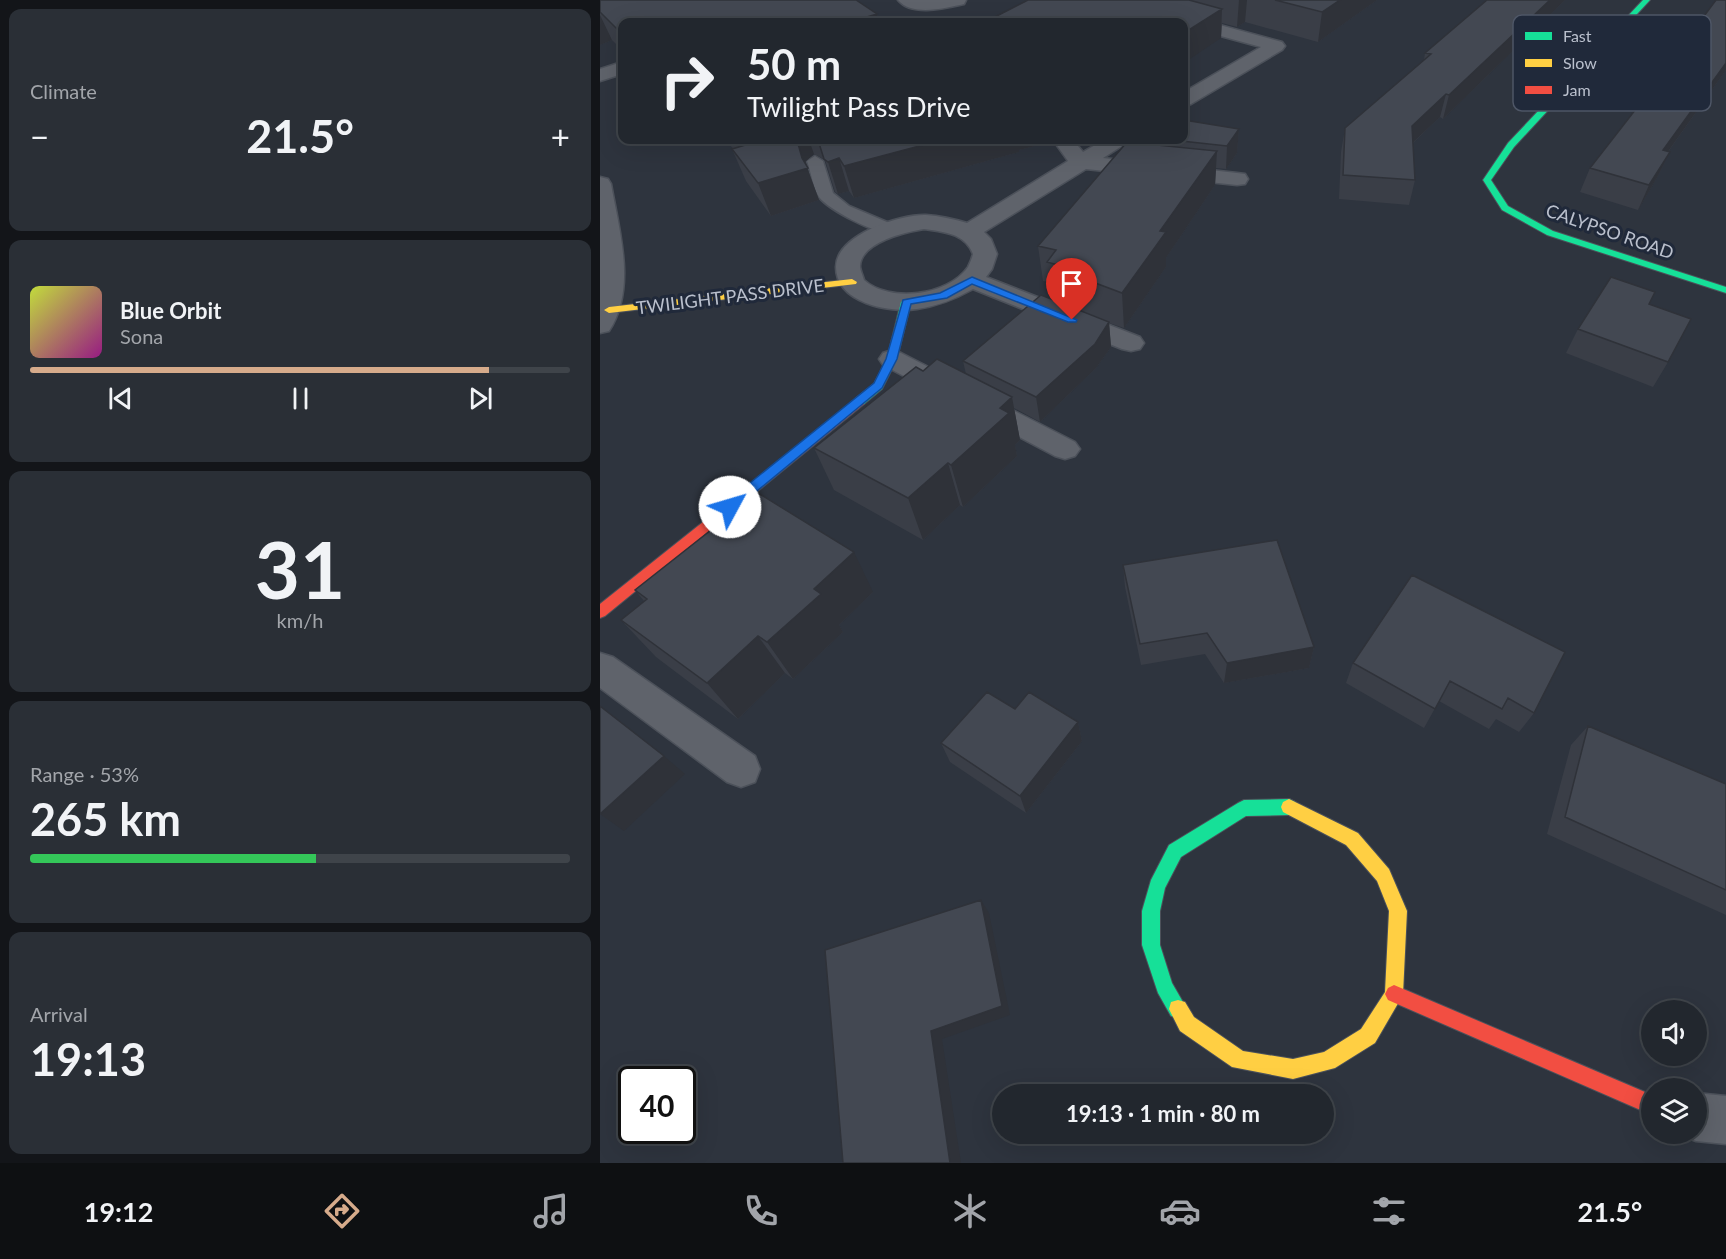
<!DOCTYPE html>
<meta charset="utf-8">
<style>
:root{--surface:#22272e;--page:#2a2f36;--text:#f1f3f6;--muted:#a2a5aa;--line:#3f444a;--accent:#d6ab8b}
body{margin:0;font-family:Lato,sans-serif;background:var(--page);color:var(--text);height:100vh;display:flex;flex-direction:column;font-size:22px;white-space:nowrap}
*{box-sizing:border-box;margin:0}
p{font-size:20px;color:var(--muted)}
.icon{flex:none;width:33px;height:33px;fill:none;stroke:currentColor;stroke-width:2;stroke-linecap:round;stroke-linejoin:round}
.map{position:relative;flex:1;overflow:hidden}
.panel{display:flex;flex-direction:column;gap:9px;padding:9px;background:#131519;width:600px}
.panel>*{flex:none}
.guide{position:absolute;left:18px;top:18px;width:570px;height:126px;border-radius:12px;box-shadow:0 6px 24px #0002,0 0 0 2px var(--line);background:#22272e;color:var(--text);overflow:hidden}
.controls{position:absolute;left:1041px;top:1000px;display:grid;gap:12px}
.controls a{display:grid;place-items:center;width:66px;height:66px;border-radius:50%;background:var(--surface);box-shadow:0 6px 24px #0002,0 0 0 2px var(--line);font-size:30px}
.speed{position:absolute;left:18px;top:1066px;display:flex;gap:12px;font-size:30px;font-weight:700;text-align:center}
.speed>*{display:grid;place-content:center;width:78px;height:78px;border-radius:50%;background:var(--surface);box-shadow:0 6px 24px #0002,0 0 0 2px var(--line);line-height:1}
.speed .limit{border:3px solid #111;border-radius:9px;background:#fff;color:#111}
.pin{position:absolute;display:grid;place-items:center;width:51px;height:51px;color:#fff;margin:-62px -26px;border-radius:50% 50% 50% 0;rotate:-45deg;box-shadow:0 0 6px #0007}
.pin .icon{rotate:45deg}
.me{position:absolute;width:66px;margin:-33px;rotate:51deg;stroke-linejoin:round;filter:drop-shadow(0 0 4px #0008)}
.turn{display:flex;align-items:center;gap:21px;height:126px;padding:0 30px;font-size:27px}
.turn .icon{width:78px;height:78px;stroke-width:2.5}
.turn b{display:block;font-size:42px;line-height:51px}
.big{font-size:45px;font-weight:700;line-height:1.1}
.panel .card{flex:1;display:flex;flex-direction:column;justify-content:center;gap:9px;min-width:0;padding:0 21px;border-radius:12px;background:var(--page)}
.panel .dial{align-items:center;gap:0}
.dial b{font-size:78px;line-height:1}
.song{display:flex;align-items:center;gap:18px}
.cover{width:72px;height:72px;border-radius:9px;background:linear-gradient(135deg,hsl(70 70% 55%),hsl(310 70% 35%))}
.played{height:6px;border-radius:3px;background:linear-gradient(90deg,var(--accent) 85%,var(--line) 85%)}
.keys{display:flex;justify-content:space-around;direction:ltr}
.heat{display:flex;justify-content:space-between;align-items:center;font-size:33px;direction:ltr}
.charge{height:9px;border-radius:4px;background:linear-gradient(90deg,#34c759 53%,var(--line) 0)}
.trip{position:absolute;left:392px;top:1084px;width:342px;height:60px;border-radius:30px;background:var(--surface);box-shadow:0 6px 24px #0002,0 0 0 2px var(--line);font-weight:700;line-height:60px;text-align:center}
.dock{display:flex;height:96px;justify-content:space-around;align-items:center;background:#0e1012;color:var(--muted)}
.dock .icon{width:42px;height:42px}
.dock .active{color:var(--accent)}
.dock b{font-size:27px;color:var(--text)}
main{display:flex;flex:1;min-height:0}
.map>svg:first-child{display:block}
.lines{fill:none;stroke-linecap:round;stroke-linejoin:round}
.lane-casing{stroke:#4c515a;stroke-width:3}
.street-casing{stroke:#4c515a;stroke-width:3}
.fast-casing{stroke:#4c515a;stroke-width:2}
.slow-casing{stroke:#4c515a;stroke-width:2}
.jam-casing{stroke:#4c515a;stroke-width:2}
.lane{fill:#5f636b;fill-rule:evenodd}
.street{fill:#5f636b;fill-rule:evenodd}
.fast{fill:#16e098;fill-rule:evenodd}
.slow{fill:#ffcf43;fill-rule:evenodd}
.jam{fill:#f24e42;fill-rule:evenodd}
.wall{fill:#3a3e47}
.shaded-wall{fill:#2f3239}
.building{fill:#434852;stroke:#2f3239;stroke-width:1.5}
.route{fill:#1a73e8;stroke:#114b97;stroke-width:1.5}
.labels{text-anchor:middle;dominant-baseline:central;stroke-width:6;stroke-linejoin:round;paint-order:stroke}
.far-street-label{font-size:18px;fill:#bac0cd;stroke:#20293a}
.key{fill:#20293a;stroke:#4e5666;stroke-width:1.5}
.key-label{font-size:16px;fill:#bac0cd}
</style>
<main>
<section class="panel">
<div class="card"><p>Climate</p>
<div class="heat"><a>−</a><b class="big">21.5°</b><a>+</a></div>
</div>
<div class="card">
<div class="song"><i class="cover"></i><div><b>Blue Orbit</b><p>Sona</p></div></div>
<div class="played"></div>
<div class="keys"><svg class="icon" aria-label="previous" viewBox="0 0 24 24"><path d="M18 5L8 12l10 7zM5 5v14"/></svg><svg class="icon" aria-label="pause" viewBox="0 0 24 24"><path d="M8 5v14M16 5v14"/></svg><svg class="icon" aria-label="next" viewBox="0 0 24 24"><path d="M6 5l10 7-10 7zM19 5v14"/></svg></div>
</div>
<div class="card dial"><b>31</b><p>km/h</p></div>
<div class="card"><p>Range · 53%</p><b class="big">265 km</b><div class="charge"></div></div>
<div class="card"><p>Arrival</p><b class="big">19:13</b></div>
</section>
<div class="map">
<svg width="1126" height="1163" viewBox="0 0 1126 1163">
<rect width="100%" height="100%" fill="#2e343e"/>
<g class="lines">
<defs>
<path id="lane" d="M215,156L223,161L233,193L249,206L294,225L296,229L294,233C278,236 229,210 219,197C213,188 211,172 207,161Z"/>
<path id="street" d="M298,0H366L364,4C346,8 312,17 298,0Z
M501,0H528L682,42L685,46L682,50L591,104L584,106V92L661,47L584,26V22H571L503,4Z
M22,62V74L0,81V69Z
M453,140H473L483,152L504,140H528L525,144L503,158L637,173L645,174L648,179L645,184L637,185L486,169L384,232L391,239L397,254L392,269L386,277L540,337L544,343L540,349L531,351L522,349L373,289C355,299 338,306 317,309C289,313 236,303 236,267C236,235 300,214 326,215C339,216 354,219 367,223L468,161ZM324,229C344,232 365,233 373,254C372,258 370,263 368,267C348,296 289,303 264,280C263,276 260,270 260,266C261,242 306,232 324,229Z
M0,177L8,179L11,184C19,230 37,288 9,331L0,333Z
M292,350L301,353L475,442L480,449L475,456L465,459L455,456L283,365L279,359L283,353Z
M0,653L13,657L155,756L160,769L155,782L141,787L127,782L0,688Z
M1096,1093L1126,1096V1144L1096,1141L1079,1134H1096Z"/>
<path id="fast" d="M1043,0H1050L914,147L891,180L908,206L953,231L1126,287V293L947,235L902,210L883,180L908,143Z
M306,299L311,302L297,359L282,389L264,404H256V398L274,384L287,359L301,302Z
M689,799L695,802L697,807L695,812L689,815L646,816L581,857L565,888L560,911V945L572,983L587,1009L585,1016L578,1018L571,1016L558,993L542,945V911L551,880L569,845L638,803L644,800Z"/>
<path id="slow" d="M252,279L257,282L256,284L9,313L4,310L9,307Z
M689,799L758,833L789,869L807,911L803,994L800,1000L775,1043L735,1068L693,1079L632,1067L580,1031L569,1009L571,1002L578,1000L585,1002L594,1017L643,1051L693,1059L724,1052L761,1029L785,992L789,911L777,881L746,845L683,812L681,807L683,802Z"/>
<path id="jam" d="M260,397L264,398V404L5,616L0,618V604Z
M794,985L1052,1095V1115L788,1000L785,994L788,988Z"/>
</defs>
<!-- lane casing -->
<use href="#lane" class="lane-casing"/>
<!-- street casing -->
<use href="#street" class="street-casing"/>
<!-- fast casing -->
<use href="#fast" class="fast-casing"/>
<!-- slow casing -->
<use href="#slow" class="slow-casing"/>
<!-- jam casing -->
<use href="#jam" class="jam-casing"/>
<!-- lane -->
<use href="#lane" class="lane"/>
<!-- street -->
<use href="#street" class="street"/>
<!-- fast -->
<use href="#fast" class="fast"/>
<!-- slow -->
<use href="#slow" class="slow"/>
<!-- jam -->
<use href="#jam" class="jam"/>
</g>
<!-- wall -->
<path class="wall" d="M0,0L277,14L279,22H22V50L12,40L0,45Z
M428,0H777L718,42L645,22L637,27L622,23L621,38Z
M887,0H965L843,119L840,117L813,143L815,180L809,205L739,199L741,152L745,128L824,60L825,53Z
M1126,0V70L1068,152H1070L1058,176L1038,210L980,192L990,168L1066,70L1069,63Z
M639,129L637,153L626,169L616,168L615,185L566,258V267L524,328L509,323L511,347L496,368L440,422L414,408L420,440L415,445L417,456L363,507L360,505L323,540L234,490L214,448L323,371L366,374L363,361L462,304V300L451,297L449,282L443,281L438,246L541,143V140H584Z
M124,140H452L451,142L419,150V152L254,198L249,191L238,194L235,192L225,160L214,154L205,162L219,200L171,216L146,181L132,149H134Z
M1049,304L1068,362L1053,387L966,353L978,329Z
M523,565L714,647L709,668L624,683L605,654L541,665L525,587Z
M812,575L934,713L919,732L896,719L889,729L839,701L824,728L746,683L753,663Z
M35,590L273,592L239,625L243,632L193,679L185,673L138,719L56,657L21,620L44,601Z
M415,709L478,722L482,741L426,813L350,762L341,743Z
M988,726L1126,784V915L947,834L971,745Z"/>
<!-- shaded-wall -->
<path class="shaded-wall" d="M639,0H647L645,22L637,27Z
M740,0H777L718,42L722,12Z
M950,0H965L843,119L849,95Z
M622,9L621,38L584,63V33Z
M277,14L279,22H250Z
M0,15L12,40L0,45Z
M1126,63V70L1052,174L1063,150Z
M846,94L840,117L806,149L812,126Z
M639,129L637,153L626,169L627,146Z
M197,140H209L214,154L205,162L219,200L171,216L158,183Z
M342,140H452L451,142L419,150V152L254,198L244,166Z
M617,151L615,185L566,258V267L524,328L522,293L560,231Z
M1070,152L1058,176L1038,210L1049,185Z
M239,158L249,191L238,194L228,162Z
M509,322L511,347L496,368L440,422L436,397Z
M412,397L420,440L415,445L417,456L363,507L351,465L400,408Z
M348,463L360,505L323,540L308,498Z
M254,552L273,592L239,625L243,632L193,679L167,642L214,589Z
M158,636L185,673L138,719L107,683Z
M714,647L709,668L624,683L627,663Z
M478,722L482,741L426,813L420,796Z
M64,756L85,774L24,831L0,814Z
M381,900L389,913L410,1015L342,1039L361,1163H350L331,1031Z"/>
<!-- building -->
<path class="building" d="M0,0H256L277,14L250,22H22V34L0,12Z
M428,0H589L622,9L584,33V22H385Z
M675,0H740L722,12Z
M887,0H950L849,95L846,94L812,126L815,180L743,175L745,128L831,54L825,53Z
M1116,0H1126V63L1063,150L1070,152L1049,185L990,168L1071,64L1069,63Z
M584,120L639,129L627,146L572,140H584Z
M144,140H197L202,158L208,168L158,183L132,149L149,144Z
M218,140H342L244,166L239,158L228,162L224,159Z
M527,142L617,151L560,231L566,232L522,293L458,269L462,266L447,262L456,250L438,246Z
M1011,277L1055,292L1049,304L1091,319L1068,362L978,329Z
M441,295L509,322L495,344L436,397L363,361Z
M337,359L412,397L400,408L409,413L351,465L348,463L308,498L214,448L316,367L323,371Z
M158,493L254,552L214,589L221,594L167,642L158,636L107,683L21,620L47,599L35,590Z
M677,540L714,647L627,663L607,633L540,644L523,565Z
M812,575L965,652L934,713L908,698L902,709L850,681L835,709L753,663Z
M387,692L415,709L429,692L478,722L420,796L341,743Z
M0,706L64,756L0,814Z
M988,726L1126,784V890L965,817Z
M381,900L402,1006L331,1031L350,1163H243L225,950Z"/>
<!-- route -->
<path class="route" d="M372,277L477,320L476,322H468L372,284L347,298L311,304L297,359L282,388L134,510H125L123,507L125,503L274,383L286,359L303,300L340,293Z"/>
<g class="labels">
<!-- far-street labels -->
<g class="far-street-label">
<text transform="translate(1010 231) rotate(19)">CALYPSO ROAD</text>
<text transform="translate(130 296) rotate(-7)">TWILIGHT PASS DRIVE</text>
</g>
</g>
<!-- legend -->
<rect x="913" y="15" width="198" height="96" rx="9" class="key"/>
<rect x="925" y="32" width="27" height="8" fill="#16e098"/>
<rect x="925" y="59" width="27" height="8" fill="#ffcf43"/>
<rect x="925" y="86" width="27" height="8" fill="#f24e42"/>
<g class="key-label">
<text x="963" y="42">Fast</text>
<text x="963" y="69">Slow</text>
<text x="963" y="96">Jam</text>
</g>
</svg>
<div class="controls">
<a><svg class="icon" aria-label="sound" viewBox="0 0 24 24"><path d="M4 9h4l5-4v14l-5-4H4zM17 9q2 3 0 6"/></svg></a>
<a><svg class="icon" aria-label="layers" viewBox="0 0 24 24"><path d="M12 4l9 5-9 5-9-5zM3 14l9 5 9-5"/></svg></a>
</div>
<div class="speed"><div class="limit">40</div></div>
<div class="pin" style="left:472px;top:320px;background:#d93025"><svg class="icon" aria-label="arrive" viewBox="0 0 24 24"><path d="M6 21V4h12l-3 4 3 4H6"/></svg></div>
<svg class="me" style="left:130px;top:507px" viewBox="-20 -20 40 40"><circle r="19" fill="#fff"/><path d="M0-13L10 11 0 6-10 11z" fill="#1a73e8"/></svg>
<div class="trip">19:13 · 1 min · 80 m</div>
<div class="guide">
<div class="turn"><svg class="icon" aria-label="right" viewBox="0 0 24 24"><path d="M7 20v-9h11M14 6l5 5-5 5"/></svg><div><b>50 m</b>Twilight Pass Drive</div></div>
</div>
</div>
</main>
<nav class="dock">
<b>19:12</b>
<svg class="icon active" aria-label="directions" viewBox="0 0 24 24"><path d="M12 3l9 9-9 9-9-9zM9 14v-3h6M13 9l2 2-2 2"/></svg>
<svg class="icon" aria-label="music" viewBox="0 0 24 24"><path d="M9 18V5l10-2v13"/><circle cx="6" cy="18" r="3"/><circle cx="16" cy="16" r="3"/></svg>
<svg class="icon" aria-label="phone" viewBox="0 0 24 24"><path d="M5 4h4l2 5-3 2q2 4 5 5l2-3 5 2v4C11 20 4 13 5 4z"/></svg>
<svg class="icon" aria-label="climate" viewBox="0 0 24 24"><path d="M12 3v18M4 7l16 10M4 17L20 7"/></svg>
<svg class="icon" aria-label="car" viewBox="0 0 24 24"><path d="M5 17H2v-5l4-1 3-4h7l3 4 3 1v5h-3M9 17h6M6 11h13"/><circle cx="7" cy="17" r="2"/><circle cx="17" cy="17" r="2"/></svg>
<svg class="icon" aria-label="filters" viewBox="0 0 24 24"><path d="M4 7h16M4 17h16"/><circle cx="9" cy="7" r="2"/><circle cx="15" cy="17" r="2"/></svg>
<b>21.5°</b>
</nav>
